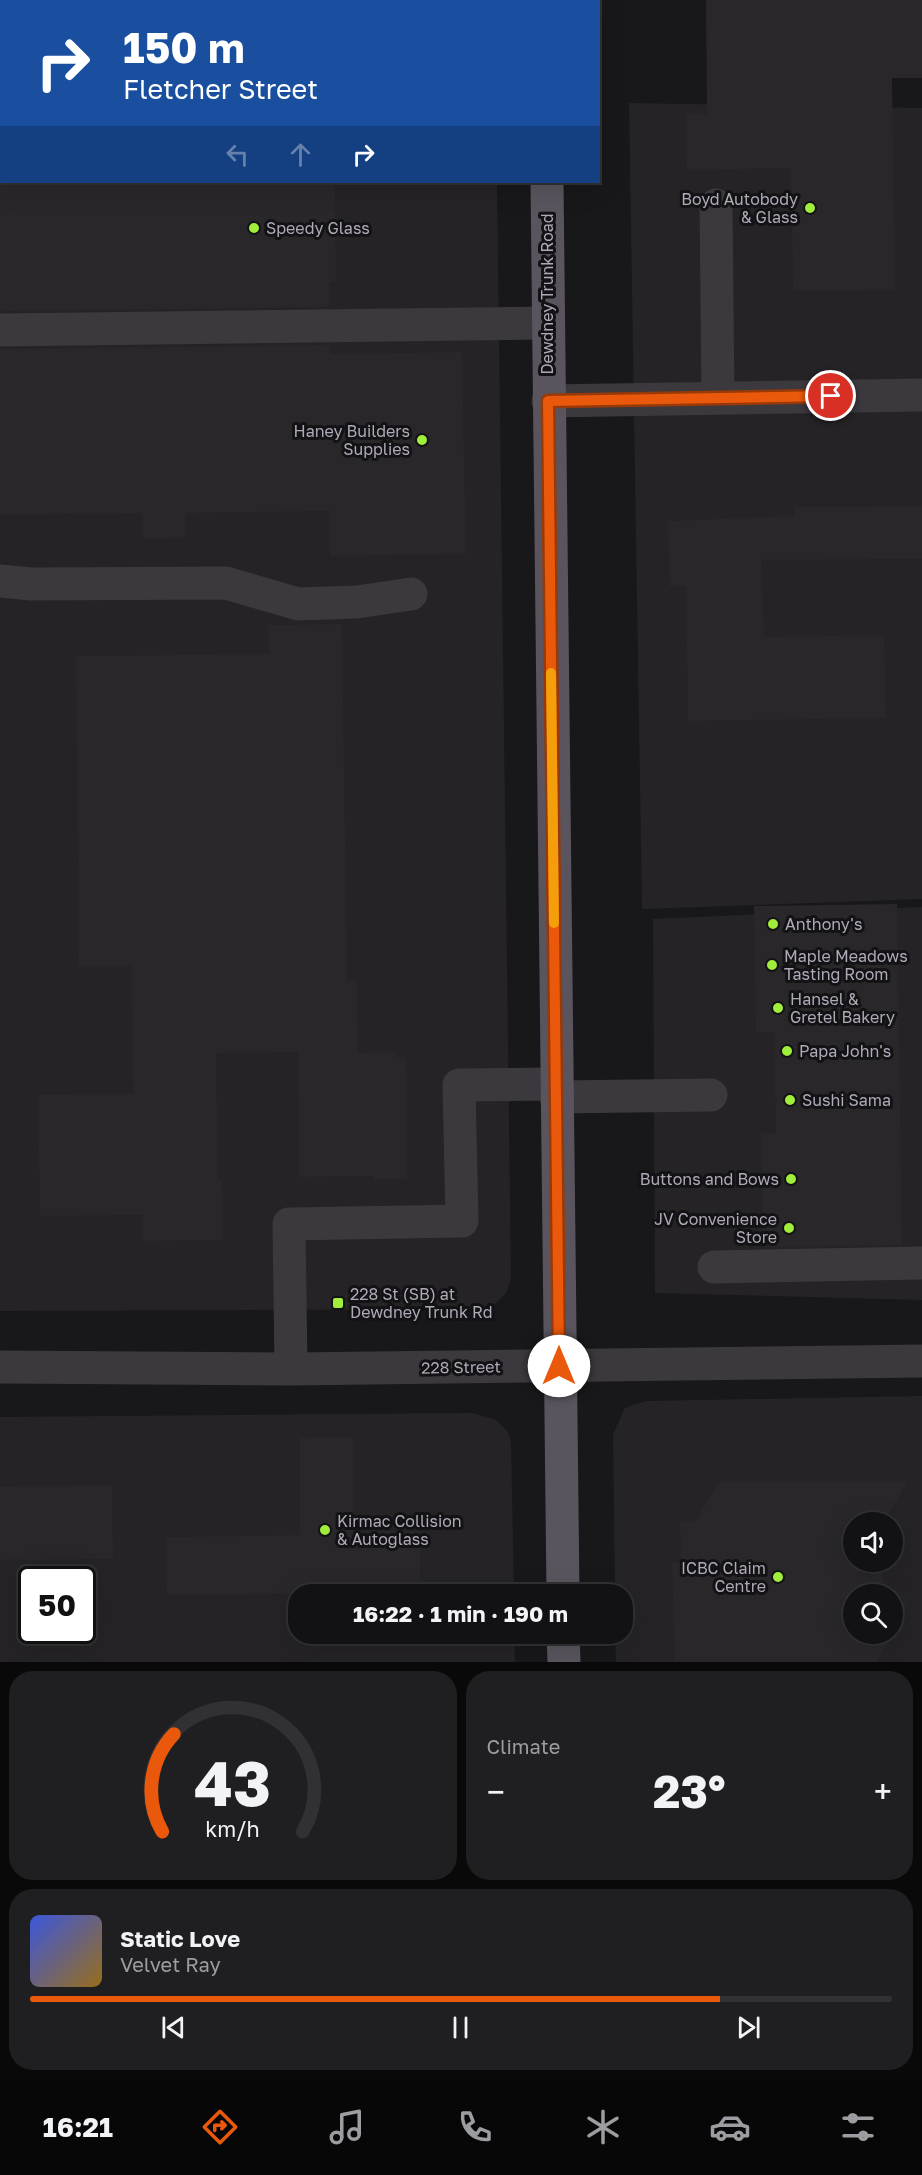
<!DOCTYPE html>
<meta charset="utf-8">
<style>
:root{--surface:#121113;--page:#1f1f21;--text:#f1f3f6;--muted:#9c9da0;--line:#313133;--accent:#ea580c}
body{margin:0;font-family:"Golos Text",sans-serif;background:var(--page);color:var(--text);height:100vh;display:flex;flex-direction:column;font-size:22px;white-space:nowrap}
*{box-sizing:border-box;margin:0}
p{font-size:20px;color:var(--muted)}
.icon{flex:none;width:33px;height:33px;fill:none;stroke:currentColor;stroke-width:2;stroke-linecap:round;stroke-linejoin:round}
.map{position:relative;height:1662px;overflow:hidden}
.side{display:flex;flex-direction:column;gap:9px;padding:9px;background:#0a090a;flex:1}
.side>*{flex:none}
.top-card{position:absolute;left:0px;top:0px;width:600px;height:183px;box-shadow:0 6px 24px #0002,0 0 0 2px var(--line);background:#1a4fa0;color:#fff;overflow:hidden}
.buttons{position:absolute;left:843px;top:1512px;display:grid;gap:12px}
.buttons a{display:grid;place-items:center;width:60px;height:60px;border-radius:50%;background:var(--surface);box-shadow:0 6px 24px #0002,0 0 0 2px var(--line);font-size:30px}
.speed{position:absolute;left:18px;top:1566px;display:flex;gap:12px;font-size:30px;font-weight:700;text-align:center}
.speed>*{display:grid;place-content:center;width:78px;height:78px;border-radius:50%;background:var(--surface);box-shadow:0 6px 24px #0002,0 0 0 2px var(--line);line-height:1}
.speed .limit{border:3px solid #111;border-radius:9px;background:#fff;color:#111}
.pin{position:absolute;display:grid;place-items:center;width:51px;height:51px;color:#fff;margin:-26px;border:3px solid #fff;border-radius:50%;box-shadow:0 2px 6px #0007}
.me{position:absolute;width:66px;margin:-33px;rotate:0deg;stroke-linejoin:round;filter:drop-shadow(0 0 4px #0008)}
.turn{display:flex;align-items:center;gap:21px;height:126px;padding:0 24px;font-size:27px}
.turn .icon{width:78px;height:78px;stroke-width:2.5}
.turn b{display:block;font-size:42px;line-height:51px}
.lanes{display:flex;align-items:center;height:57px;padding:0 24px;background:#0003;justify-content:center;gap:30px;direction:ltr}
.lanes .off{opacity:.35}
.big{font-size:45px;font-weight:700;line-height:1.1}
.side .tile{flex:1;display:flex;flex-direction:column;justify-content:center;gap:9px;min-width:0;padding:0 21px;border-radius:24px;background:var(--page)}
.side .dial{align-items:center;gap:0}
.dial svg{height:156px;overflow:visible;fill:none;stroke:var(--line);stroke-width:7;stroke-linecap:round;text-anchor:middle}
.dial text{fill:var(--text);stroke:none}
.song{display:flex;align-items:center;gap:18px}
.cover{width:72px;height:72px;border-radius:9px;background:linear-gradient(135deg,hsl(230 70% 55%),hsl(40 70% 35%))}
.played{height:6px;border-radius:3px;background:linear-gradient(90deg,var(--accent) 80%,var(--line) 80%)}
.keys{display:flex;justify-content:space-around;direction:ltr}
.heat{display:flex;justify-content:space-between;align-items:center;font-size:33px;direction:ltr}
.side .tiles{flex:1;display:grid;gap:9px;grid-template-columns:1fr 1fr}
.tile:last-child{grid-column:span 2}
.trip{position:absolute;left:288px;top:1584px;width:345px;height:60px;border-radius:24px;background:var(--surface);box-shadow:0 6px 24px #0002,0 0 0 2px var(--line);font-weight:700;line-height:60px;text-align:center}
.tab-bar{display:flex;height:96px;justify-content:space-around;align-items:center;background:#070708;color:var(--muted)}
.tab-bar .icon{width:42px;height:42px}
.tab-bar .selected{color:var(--accent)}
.tab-bar b{font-size:27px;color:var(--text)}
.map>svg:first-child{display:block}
.built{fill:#252326;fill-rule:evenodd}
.building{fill:#29272a}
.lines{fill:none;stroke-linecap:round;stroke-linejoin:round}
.minor{stroke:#3b383e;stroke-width:33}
.major{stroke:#59545d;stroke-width:33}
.route-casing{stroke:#983908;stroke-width:15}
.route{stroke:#ea580c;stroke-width:10}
.slow{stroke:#f59e0b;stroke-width:10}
.poi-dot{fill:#a0ed3b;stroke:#131214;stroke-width:2}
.labels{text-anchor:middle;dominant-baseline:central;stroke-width:6;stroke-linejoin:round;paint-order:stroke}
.poi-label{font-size:16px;fill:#b0a9b8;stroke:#131214;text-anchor:start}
.street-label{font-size:16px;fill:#b0a9b8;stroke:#131214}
</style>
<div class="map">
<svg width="922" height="1662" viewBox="0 0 922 1662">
<rect width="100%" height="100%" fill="#181719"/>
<!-- built -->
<path class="built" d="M0,0H495L2,2V182H497L511,1277L507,1292L495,1304L474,1309L0,1311Z
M629,103L922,108V899L642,909Z
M922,907V1300L655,1293L653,919Z
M922,1396V1662H616L615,1634H622V1594H615L613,1434L625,1408L645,1401ZM854,1522H892V1562H854ZM854,1594H892V1634H854Z
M472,1413L496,1420L508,1432L511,1441L514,1594H298V1634H514L515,1662H0V1417ZM32,1580H82V1630H32Z"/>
<!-- building -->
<path class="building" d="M706,0H922V78H892L895,290L793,291L791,168L687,170L686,114H707Z
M0,182H335L336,282H329V307L0,311Z
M330,345V354L462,352L466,554L330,556L329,511L185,513V538L143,539V513L0,515V349Z
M922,506V559L761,560L764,637L884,635L886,718L688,721L686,586H670L668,521L794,516V507Z
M342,624L347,981H357L358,1053L395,1052V1057H406L407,1179H374V1176L299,1177L298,1052L216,1053L218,1180H222L223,1240L143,1241V1215L40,1216L38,1095L133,1094L132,966L79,967L76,656L269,654L268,625Z
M897,904L902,1245L763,1247L761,1133H776L774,1032H756L754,906Z
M353,1437V1532L420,1531V1593L167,1595L166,1537L300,1535V1438Z
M719,1482H907L884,1522H854V1562H883L884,1592L889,1594H854V1634H892L877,1662H675L672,1563L681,1562L680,1521L695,1522Z
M112,1485L113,1559L0,1560V1487Z
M892,1596L909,1603L892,1633Z"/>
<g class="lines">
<!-- minor -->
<path class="minor" d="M248,0V2
M716,205L718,398
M0,330L547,323
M548,401L922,395
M0,581L31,584L226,583L298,604L357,602L411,594
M556,1097L711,1095
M714,1267L922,1263
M0,1367L291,1369L922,1361
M291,1369L289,1224L462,1221L459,1085L556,1084"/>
<!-- major -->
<path class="major" d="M544,0V2
M547,182L563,1594
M563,1634L564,1662"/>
</g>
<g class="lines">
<defs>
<path id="route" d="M559,1366L548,401L831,396"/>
</defs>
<!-- route casing -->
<use href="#route" class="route-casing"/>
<!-- route -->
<use href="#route" class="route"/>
<!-- slow -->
<path class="slow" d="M551,673L554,923"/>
</g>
<!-- markers -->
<g class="poi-dot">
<circle cx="810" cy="208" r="6"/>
<circle cx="254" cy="228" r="6"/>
<circle cx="422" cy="440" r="6"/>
<circle cx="773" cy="924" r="6"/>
<circle cx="772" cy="965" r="6"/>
<circle cx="778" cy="1008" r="6"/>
<circle cx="787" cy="1051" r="6"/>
<circle cx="790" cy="1100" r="6"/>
<circle cx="791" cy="1179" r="6"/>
<circle cx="789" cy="1228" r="6"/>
<rect x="332" y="1297" width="12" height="12" rx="3"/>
<circle cx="325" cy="1530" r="6"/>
<circle cx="778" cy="1577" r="6"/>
</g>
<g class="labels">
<!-- poi labels -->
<g class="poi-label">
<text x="798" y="199" text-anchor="end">Boyd Autobody<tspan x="798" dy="18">&amp; Glass</tspan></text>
<text x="266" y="228">Speedy Glass</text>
<text x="410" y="431" text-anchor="end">Haney Builders<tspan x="410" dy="18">Supplies</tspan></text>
<text x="785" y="924">Anthony's</text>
<text x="784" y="956">Maple Meadows<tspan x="784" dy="18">Tasting Room</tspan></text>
<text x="790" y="999">Hansel &amp;<tspan x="790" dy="18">Gretel Bakery</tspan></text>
<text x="799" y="1051">Papa John's</text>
<text x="802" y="1100">Sushi Sama</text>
<text x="779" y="1179" text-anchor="end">Buttons and Bows</text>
<text x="777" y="1219" text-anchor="end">JV Convenience<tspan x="777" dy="18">Store</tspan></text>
<text x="350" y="1294">228 St (SB) at<tspan x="350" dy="18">Dewdney Trunk Rd</tspan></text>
<text x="337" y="1521">Kirmac Collision<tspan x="337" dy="18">&amp; Autoglass</tspan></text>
<text x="766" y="1568" text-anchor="end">ICBC Claim<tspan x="766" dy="18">Centre</tspan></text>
</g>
<!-- street labels -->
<g class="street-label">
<text transform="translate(547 294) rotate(-90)">Dewdney Trunk Road</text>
<text transform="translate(461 1367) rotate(-1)">228 Street</text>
</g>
</g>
</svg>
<div class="buttons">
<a><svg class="icon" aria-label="sound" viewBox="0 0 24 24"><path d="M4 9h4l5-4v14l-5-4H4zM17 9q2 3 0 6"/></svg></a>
<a><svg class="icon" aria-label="search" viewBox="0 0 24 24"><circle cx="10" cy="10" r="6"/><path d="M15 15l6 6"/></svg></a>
</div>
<div class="speed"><div class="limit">50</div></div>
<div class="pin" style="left:831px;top:396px;background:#d93025"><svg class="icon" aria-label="arrive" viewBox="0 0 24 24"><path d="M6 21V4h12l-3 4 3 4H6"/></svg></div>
<svg class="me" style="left:559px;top:1366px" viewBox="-20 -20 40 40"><circle r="19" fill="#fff"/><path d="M0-13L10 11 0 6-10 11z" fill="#ea580c"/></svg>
<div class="trip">16:22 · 1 min · 190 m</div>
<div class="top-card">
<div class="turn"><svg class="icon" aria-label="right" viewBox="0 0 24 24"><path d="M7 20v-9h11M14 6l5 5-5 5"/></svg><div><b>150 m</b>Fletcher Street</div></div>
<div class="lanes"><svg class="icon off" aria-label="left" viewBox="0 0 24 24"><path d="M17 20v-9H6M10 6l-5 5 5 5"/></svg><svg class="icon off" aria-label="ahead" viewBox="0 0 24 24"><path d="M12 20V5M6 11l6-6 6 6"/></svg><svg class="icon" aria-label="right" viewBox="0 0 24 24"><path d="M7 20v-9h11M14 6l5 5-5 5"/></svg></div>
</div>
</div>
<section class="side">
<div class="tiles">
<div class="tile dial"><svg viewBox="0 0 100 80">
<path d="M14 69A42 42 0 1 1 86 69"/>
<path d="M14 69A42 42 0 0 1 20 19" stroke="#ea580c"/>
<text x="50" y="56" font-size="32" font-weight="700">43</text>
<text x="50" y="72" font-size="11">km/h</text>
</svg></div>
<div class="tile"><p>Climate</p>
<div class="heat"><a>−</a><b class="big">23°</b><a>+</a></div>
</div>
<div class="tile">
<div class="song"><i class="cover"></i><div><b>Static Love</b><p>Velvet Ray</p></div></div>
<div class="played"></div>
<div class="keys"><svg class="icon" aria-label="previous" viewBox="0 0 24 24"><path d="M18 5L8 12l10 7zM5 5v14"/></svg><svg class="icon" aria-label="pause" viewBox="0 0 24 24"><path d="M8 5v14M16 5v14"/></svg><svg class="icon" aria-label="next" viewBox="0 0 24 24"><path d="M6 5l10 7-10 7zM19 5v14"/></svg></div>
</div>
</div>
</section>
<nav class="tab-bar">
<b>16:21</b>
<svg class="icon selected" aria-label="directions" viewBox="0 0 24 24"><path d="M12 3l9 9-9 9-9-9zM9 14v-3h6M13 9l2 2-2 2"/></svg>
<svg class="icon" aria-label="music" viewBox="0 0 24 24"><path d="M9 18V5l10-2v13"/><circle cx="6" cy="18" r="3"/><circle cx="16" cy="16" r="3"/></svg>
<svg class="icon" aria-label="phone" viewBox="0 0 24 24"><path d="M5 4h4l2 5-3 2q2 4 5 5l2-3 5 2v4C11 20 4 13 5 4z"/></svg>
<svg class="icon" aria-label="climate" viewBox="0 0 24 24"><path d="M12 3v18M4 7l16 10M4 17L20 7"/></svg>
<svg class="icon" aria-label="car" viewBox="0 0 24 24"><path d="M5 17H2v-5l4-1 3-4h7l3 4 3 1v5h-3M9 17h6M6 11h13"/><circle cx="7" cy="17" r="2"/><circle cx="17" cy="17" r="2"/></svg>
<svg class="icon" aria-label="filters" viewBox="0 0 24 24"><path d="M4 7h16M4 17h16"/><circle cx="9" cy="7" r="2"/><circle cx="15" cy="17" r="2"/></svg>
</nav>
